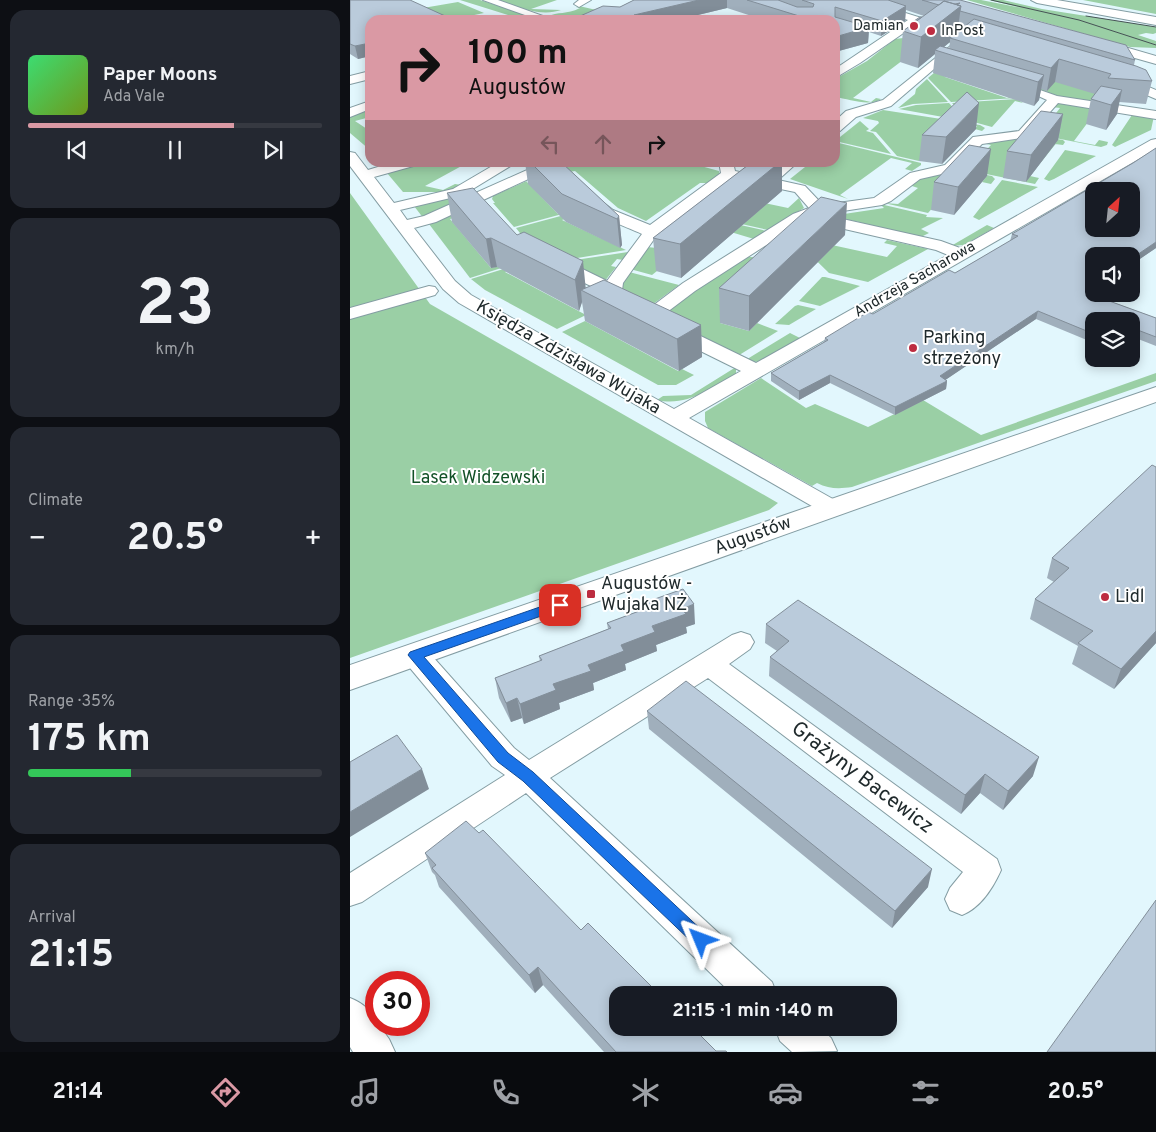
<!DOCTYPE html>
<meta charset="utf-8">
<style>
:root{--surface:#171b24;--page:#242831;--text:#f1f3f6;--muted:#9ea1a6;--line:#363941;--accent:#da99a4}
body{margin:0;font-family:Overpass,sans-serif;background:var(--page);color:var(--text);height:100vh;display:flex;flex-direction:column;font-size:19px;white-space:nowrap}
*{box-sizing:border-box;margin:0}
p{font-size:16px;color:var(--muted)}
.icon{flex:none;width:28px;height:28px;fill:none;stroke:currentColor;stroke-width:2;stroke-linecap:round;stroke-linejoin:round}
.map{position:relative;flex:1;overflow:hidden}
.sheet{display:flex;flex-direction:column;gap:10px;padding:10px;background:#0d0f14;width:350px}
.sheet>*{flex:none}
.hud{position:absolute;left:15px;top:15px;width:475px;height:152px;border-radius:15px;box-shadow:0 2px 12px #0003;background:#da99a4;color:#111;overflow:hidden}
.needle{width:32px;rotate:27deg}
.buttons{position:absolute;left:735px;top:182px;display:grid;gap:10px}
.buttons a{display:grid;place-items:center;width:55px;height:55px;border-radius:10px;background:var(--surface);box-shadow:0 2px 12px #0003;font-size:25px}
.speed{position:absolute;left:15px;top:971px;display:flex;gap:10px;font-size:25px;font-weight:700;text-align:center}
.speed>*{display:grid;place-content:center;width:65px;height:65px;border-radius:50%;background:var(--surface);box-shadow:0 2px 12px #0003;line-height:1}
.speed .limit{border:8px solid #d22;background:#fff;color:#111}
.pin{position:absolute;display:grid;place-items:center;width:42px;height:42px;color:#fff;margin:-21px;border-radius:10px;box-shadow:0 2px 8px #0006}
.me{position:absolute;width:55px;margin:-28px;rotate:314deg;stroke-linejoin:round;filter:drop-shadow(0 0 4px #0008)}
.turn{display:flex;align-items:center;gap:18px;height:105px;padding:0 20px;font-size:22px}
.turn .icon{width:65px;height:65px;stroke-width:2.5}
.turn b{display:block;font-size:35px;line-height:42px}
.lanes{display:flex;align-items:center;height:48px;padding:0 20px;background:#0003;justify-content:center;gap:25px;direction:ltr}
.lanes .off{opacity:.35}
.big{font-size:38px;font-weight:700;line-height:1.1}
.sheet .card{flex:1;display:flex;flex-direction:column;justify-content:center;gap:8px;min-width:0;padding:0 18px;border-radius:15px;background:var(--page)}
.sheet .dial{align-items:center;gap:0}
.dial b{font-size:65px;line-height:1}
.song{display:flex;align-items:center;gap:15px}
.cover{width:60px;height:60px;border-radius:8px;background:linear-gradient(135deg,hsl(140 70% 55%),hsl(80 70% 35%))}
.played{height:5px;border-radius:2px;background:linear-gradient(90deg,var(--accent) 70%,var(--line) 70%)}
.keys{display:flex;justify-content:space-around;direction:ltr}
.heat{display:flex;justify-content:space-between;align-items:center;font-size:28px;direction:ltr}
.charge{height:8px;border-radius:4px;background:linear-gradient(90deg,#34c759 35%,var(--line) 0)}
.trip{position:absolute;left:259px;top:986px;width:288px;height:50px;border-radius:15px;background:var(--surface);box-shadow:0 2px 12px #0003;font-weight:700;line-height:50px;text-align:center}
.tab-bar{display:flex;height:80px;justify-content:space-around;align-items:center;background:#090b0e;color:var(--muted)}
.tab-bar .icon{width:35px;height:35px}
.tab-bar .on{color:var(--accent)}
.tab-bar b{font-size:22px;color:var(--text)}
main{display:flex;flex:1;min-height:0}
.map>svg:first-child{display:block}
.green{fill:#9acfa5}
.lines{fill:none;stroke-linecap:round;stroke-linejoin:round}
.street-casing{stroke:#849da3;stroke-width:2}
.secondary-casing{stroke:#849da3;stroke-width:2}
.street{fill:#fff;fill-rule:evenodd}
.secondary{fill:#fff;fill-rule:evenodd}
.tram{stroke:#465255;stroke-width:1}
.wall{fill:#a0afbc;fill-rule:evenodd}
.shaded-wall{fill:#828e99}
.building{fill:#bacbdb;stroke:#828e99;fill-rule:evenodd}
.route{fill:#1a73e8;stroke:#114b97}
.poi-dot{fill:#bd2c40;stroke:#fff;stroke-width:2}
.labels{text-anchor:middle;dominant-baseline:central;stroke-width:4;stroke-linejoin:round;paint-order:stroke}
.far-poi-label{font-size:15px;fill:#202a2c;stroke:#fff;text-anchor:end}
.far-street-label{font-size:15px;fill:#202a2c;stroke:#fff}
.poi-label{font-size:18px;fill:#202a2c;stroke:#fff;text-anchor:start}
.street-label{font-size:18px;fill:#202a2c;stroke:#fff}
.park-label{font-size:18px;fill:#125127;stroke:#fff}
.near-street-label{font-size:21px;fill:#202a2c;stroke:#fff}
</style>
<main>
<section class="sheet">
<div class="card">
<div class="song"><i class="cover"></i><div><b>Paper Moons</b><p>Ada Vale</p></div></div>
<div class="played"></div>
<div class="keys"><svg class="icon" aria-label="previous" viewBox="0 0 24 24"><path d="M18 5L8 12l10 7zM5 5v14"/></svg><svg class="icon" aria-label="pause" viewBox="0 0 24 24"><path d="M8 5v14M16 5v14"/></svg><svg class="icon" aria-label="next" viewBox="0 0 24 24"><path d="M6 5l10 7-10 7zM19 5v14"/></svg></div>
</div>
<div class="card dial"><b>23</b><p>km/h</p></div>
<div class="card"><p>Climate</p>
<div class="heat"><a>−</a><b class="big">20.5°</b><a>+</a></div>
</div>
<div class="card"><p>Range · 35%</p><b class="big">175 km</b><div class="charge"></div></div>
<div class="card"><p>Arrival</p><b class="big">21:15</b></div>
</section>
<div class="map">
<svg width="806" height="1052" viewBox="0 0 806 1052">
<rect width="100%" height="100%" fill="#e2f7fd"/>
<!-- green -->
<path class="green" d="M110,0H130L191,20L147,18L158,15Z
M147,0H207L181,9L211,10C191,17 166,7 147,0Z
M617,0H631L672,8L639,0H653L692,9L806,27V33L803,34L796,33L788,35L806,41V48L780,47Z
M733,0H806V14Z
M108,2L134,13L100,20L73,8Z
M229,6L255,12C235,19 217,24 196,17C209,11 216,15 230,8L226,7Z
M569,36L602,41L599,43L582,38L503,98L521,102L526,98L531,99C519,107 499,99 485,97V79L517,61L545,39Z
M617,39L753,96L747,102L720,98L718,100L694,94L698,92L691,90Z
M591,67L595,77L657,98L664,95L666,98L601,102L578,78Z
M577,79L598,102L563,104L548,108L565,94L566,89Z
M667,99L673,103L665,101L642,127L620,121L602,103Z
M599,103L615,121L549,109L566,105Z
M710,103L747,110L724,141L745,145L749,140L758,142L757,145L751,147L680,133L703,117L710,108L702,107Z
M20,109V117L5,121L20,131V150L0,133V116Z
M533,110L630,125L635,128L632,131L625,129L627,126L608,122L569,161L547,156L526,132L520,131L529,123L528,121L513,118Z
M782,115L804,116L801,130L765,147L762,145Z
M510,121L519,129L516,131L523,133L541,154L485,141Z
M677,134L713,140L715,142L713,145L705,144L708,141L680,176L689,178L685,184L607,168L620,167L641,145L631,143Z
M485,142L571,163V165L562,171L555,169L562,163L541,158L490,195L498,199L440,179L460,163L485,162Z
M715,150L746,156L704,179L699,181L694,179Z
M216,162L340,163L369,171L370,175L361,183H350L296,221L268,208L225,171L219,172L213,165Z
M75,163H117L75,186L93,190L105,184L112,185L97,192H53L37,173Z
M604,169L642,176L645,179L641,184L632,182L637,176L615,172L578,213L534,203L548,204L568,188L559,185L569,178Z
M204,174L176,181L208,214L242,206L164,227L143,203H145L142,199L143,196L188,176Z
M652,180L688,187L629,220L623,217Z
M0,193L80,304L428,503L419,510L0,658Z
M368,193L438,208L449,198L454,208L418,230L333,211Z
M104,196L118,200L74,219L64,206Z
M530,204L577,215L576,217L593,218L571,229L579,233L569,238L507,225L509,222L494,219V214L534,208Z
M244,207L212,220L276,250L209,261L177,242L166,228Z
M113,209L134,211L100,219L141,268L183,258L120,278L79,224Z
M341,214L417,231L404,239L384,233Z
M637,225L644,228L614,245L601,246Z
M435,230L459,240L537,257L547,246L534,243L537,240L578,249L518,282L479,273Z
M297,247L307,248V271L302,275L280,269Z
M278,252L273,260L267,259L261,266L266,267L254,282L212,262Z
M394,256L423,260L370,323L399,331L407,323L428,331L386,357L313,321L314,309Z
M176,262L155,272L236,315L207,329L135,290L121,279Z
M279,272L329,285L295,310L270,286Z
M472,277H475L510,286L470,306L449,301Z
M448,305L466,309L439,325L425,324L445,306Z
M235,321L328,371L332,369L344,375L326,385H308L212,332Z
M440,333L450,338L409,362L394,361Z
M386,367V374C361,388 337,407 307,400L313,396L341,395Z
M806,373V381L502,487C489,489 479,489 467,483L462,486L358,428L355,421V412L411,378L456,408L465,404L518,427L573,400L631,435Z"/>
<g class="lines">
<defs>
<path id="street" d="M133,0H148L204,20H189Z
M229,0H241L229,7L224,4Z
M498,0H514L645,41L640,44L568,23L510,63L485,78V69L558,20Z
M608,40L612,41V45L541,106L506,117L490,131L485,132V121L496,111L533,100Z
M20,71V79L0,84V76Z
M770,75L806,90V99L766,82L764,79L766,76Z
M690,90L707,96L806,111V119L708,103L678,137L632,144L605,171L570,179L541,201L532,205L480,213L488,218L591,241L610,248L801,140L806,139V149L339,418L490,503L494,508L490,513L482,515L474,513L109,303L93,289L0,166V152L5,153L18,170L44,162H69L67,165L24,177L44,203L103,189L149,162H167L113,195L50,210L57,220L74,216L195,162H215L86,222L64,228L105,281L121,295L324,409L391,371L316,334L314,330L316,326H330L406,363L598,255L586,250L477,225L466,216L455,220L345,291L304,322H292L289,318L292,314L333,283L443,214L459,208L445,192L382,179L307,235L273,283L272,290L280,304L277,308H265L256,293L200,267L198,263L200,259H212L257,281L292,234C273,225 247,218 234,201L237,198H247L263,210L300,225L371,173L369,162H383L385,171L414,177L432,162H448L428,180L455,186L473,205L524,198L560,173L595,165L623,137L669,131L697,100L684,94Z
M20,101V109L0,117V108Z
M79,286L85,287L88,291L85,295L0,319V308Z
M391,632L400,635L404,642L400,649L379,664L647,859L651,870C643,888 630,908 612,915L600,910L595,899L600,888L613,872L358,678L200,778L422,982L427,995H383L176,793L12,902L0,906V873L155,775L142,766L55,662L51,655L55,648L65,645L75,648L164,748L179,760L382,635Z
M0,998C11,1002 25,1012 26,1025H29L39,1039L45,1052H3L0,1047Z
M425,1028H470L481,1038L487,1051L442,1052L430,1041Z"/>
<path id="secondary" d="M681,0H707L806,17V25L687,3Z
M744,38L806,56V64L739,45L738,42L739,39Z
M806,387V402L0,690V665Z"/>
</defs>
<!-- street casing -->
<use href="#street" class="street-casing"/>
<!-- secondary casing -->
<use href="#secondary" class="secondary-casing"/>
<!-- street -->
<use href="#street" class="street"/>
<!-- secondary -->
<use href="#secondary" class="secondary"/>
<!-- tram -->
<path class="tram" d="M641,0L729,20L806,45
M736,16L806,27"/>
</g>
<!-- wall -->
<path class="wall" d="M0,0L20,20V56L8,59L0,54Z
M284,0H610L785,60L784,65L802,81L796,104L769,102L767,114L756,130L736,124L741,99L745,94L705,82L697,91L691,89L689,100L684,106L583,73L585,54L568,68L550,62L553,31L561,25V23L574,16L556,10L555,21L531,36L519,32L518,43L485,52V20H414L377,8L327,20H221L270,7ZM608,26L614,27L607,32ZM600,42L599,49L594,47Z
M713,114L708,140L676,182L653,178L657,151Z
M626,129L592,164L569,161L572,135Z
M806,148V248L781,265L744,256L749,294L746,296L806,318V346L783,337L781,338V321H744V343L686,319L595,380L597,381L596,389L545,415L480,383L449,400L421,381V373L474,342L475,338L605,273L660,241L662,234L783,163Z
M175,162H211L269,216L272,245L270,248L216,222L178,184Z
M402,162H432V191L331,278L306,271L303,238Z
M637,176L604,215L581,210L584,182Z
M97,193L167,235L236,288L351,325L352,357L329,371L235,321L232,302L229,311L147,267L141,268L102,222Z
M495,235L399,331L370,323L369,288Z
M806,467V643L764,689L722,664L728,646L680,619L685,599L704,582L697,578L702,558Z
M288,605L345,624L336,627L337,633L306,645L307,651L275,664L276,670L243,683L244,690L209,703L210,709L174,724L172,718L161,722L149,698L145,678L190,661L189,656L258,629L257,623L289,611Z
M416,624L683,776L653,810L630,793L611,814L419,676L420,657L427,651L415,643Z
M297,711L578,887L542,928L299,729Z
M129,833L231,930L366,1051L377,1052H254L193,985L185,993L89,887L85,875L82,872L75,853Z"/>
<!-- shaded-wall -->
<path class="shaded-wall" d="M349,0H377V8L327,20H284V15Z
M610,3L611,6L607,36L600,38V42L589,51L585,50V54L568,68L571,37L596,7Z
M556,6L555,21L531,36L532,21Z
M519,27L518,43L485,52V37Z
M20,43V56L8,59L5,46Z
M709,59L705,82L697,91L701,68Z
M694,75L689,100L684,106L688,82Z
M772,90L767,114L756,130L761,105Z
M629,103L626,129L592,164L596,137Z
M713,114L708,140L676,182L681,155Z
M641,149L637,176L604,215L608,187Z
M430,162H432V191L331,278L330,244Z
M497,203L495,235L399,331V296Z
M269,216L272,245L270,248L267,219Z
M141,238L147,267L141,268L136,239Z
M806,242V248L781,265V259Z
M233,261L236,291L231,290L232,302L229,311L225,280Z
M744,291V294H749L738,301L740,294Z
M688,311L686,319L588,385L590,376Z
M351,325L352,357L329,371L327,339Z
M785,329L783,337L781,338V332Z
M480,375V383L449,400V391Z
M597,381L596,389L545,415V407Z
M344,604L345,624L336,627L337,633L306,645L307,651L275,664L276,670L243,683L244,690L209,703L210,709L174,724L170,704L203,684L238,665L332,609Z
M806,631V643L764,689L771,669Z
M167,698L172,718L161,722L156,703Z
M689,757L683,776L653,810L658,791Z
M72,769L79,789L0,837V812Z
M635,774L630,793L611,814L615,795Z
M582,869L578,887L542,928L545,911Z
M188,967L193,985L185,993L179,975Z"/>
<!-- building -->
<path class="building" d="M0,0H60L104,20H20V43L5,46L0,44Z
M284,0H349L284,15L298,20H221L253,6L270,7Z
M397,0H428L447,7H463L464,4L452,0H538L556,6L532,21L485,7V17L519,27L485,37V20H462Z
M572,0H610L776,45L785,60L610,11L611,6L607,5L610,3L605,4L594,1L589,5Z
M594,1L611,6L571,37L553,31Z
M570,17H572L566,21L561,23Z
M624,19L786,66L796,70L802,81L758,78L761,74L709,59L701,68L600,38Z
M590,46L694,75L688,82L585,50Z
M751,86L772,90L761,105L741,99Z
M617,92L629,103L596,137L572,135Z
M691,111L713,114L681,155L657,151Z
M619,145L641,149L608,187L584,182Z
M806,148V242L781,259V256H744V291L740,294L806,318V337L785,329L781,332V321H744V334L688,311L590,376L597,381L545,407L480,375L449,391L421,373L478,340L475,338L518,312L523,314L599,270L605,273L668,236L662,234L783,163ZM744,191H781V229H744Z
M180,162H211L269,216L267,219L212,194Z
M402,162H430L330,244L303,238Z
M123,188L167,235L174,232L233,261L225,280L141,238L136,239L97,193Z
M471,197L497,203L399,296L369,288Z
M254,280L351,325L327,339L231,290Z
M802,465L806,467V631L771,669L728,643L743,631L685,599L719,568L702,558Z
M333,589L344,604L332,609L336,614L302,626L305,632L271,645L274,651L238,665L241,671L203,684L206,690L170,704L167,698L156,703L145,678L192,660L189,656L261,628L257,623L292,610L288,605Z
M448,600L689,757L658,791L635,774L615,795L420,657L439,641L416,624Z
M336,681L582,869L545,911L297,711Z
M47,735L72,769L0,812V762Z
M116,821L129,833L133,830L231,930L238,923L310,995H268V1028H343L366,1051H376L377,1052H266L188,967L179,975L82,868L86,865L75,853Z
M806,900V1052H697Z"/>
<!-- route -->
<path class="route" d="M210,600L214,602L216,605L214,608L74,657L158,753L183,772L357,935L360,940L357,946L351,948L346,946L173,781L148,762L58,655L60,652Z"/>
<!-- markers -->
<g class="poi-dot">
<circle cx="564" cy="26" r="5"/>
<circle cx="581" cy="31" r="5"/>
<circle cx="563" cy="348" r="5"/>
<rect x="236" y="589" width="10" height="10" rx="2.5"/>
<circle cx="755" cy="597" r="5"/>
</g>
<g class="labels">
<!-- far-poi labels -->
<g class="far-poi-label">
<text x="554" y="26">Damian</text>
<text x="591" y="31" text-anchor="start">InPost</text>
</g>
<!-- far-street labels -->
<g class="far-street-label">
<text transform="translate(565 280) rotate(-30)">Andrzeja Sacharowa</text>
</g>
<!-- poi labels -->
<g class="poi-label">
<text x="573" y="338">Parking<tspan x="573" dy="21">strzeżony</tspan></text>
<text x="251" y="584">Augustów -<tspan x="251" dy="21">Wujaka NŻ</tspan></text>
<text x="765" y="597">Lidl</text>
</g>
<!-- street labels -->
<g class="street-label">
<text transform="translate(218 358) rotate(30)">Księdza Zdzisława Wujaka</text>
<text transform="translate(403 536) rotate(-20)">Augustów</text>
</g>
<!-- park labels -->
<g class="park-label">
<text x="128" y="478">Lasek Widzewski</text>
</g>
<!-- near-street labels -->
<g class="near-street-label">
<text transform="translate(512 778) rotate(37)">Grażyny Bacewicz</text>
</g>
</g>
</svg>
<div class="buttons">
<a><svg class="needle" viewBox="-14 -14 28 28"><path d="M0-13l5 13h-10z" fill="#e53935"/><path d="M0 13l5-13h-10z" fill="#9ea1a6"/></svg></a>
<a><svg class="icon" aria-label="sound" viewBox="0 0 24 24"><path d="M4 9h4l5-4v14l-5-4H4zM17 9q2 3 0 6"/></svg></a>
<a><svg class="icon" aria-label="layers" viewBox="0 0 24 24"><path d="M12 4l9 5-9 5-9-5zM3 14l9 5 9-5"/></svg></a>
</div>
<div class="speed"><div class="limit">30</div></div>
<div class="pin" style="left:210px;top:605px;background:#d93025"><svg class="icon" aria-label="arrive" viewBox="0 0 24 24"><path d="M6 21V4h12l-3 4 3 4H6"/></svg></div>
<svg class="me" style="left:351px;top:940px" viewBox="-20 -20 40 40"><path d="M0-17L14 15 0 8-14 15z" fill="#1a73e8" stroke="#fff" stroke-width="4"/></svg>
<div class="trip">21:15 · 1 min · 140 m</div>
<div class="hud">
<div class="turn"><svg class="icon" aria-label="right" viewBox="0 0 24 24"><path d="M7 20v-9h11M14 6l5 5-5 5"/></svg><div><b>100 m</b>Augustów</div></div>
<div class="lanes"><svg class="icon off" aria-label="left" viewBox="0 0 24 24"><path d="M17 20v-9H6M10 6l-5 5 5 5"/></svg><svg class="icon off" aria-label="ahead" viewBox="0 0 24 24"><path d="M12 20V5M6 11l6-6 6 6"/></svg><svg class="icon" aria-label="right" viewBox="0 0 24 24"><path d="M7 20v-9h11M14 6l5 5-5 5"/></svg></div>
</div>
</div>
</main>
<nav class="tab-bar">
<b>21:14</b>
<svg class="icon on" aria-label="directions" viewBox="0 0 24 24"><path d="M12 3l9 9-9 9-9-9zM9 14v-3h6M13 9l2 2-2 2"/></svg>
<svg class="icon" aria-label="music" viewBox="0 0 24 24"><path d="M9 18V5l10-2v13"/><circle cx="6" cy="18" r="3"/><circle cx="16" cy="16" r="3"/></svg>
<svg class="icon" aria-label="phone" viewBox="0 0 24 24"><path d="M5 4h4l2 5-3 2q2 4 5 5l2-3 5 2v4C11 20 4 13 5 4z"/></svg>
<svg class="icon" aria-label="climate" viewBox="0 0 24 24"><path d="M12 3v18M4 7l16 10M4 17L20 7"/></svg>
<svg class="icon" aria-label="car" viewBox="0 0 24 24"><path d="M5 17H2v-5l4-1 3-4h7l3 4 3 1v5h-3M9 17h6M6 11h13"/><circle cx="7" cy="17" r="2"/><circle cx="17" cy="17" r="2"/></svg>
<svg class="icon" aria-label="filters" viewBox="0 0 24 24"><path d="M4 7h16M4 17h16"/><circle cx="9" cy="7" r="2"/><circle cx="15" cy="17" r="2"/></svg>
<b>20.5°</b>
</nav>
